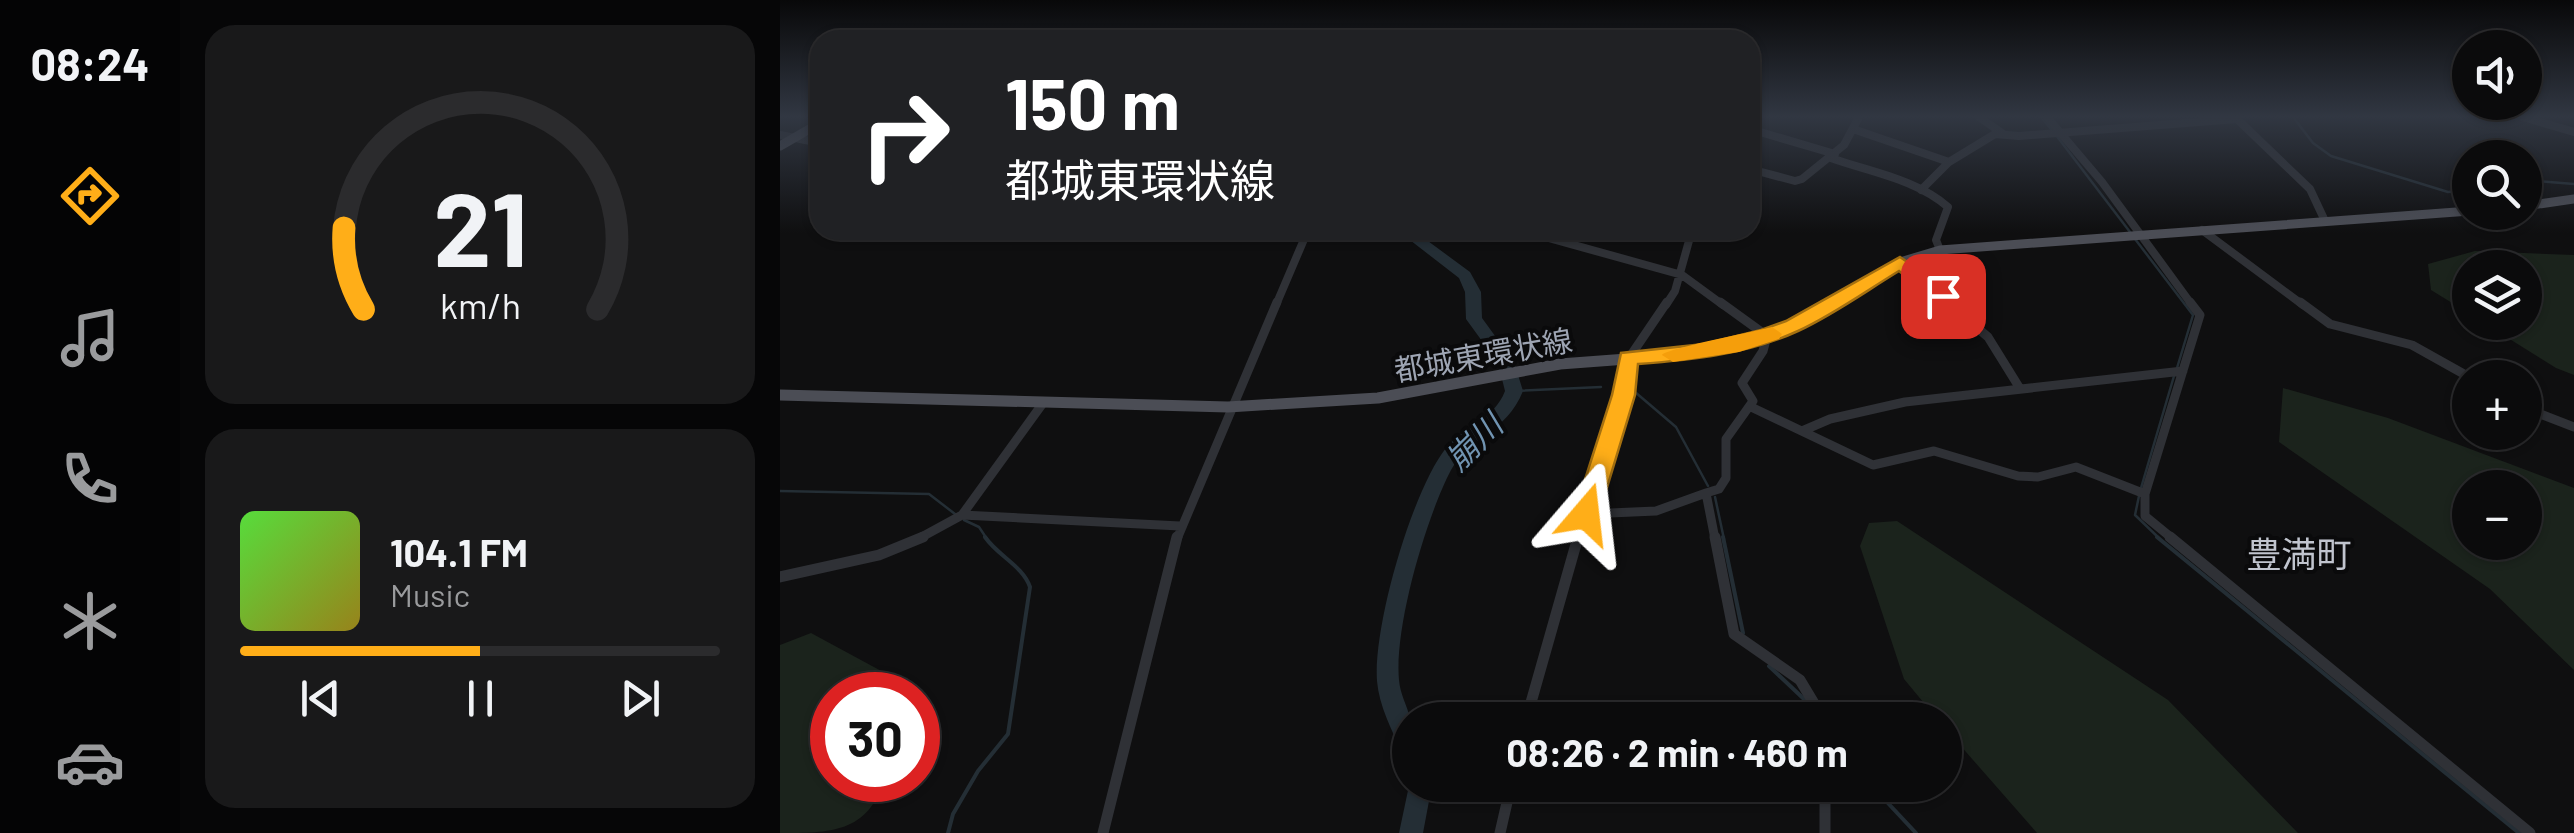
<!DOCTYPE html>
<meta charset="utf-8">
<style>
:root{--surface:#0b0b0c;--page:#19191a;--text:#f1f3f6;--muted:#9a9b9d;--line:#2b2b2d;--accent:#ffae18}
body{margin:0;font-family:Barlow,"Noto Sans JP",sans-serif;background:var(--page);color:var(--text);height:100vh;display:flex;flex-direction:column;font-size:38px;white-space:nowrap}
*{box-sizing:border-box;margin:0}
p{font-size:32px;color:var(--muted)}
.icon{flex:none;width:55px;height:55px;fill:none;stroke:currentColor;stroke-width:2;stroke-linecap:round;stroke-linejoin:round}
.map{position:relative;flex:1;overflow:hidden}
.panel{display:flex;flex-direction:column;gap:25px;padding:25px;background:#060607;width:600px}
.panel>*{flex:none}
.banner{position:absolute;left:30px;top:30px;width:950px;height:210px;border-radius:30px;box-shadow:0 2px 8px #0004,0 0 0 2px var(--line);background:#202124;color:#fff;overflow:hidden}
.controls{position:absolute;left:1672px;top:30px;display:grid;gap:20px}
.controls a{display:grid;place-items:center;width:90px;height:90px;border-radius:50%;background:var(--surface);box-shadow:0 2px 8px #0004,0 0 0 2px var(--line);font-size:50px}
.speed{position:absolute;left:30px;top:672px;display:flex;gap:20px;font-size:50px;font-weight:700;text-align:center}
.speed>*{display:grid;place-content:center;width:130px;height:130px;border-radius:50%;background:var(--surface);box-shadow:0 2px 8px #0004,0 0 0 2px var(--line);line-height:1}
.speed .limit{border:15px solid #d22;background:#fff;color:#111}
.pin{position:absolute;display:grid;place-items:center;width:85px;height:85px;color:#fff;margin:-42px;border-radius:20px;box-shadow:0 5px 15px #0006}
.me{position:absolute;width:110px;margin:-55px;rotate:17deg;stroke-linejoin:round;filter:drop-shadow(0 0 8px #0008)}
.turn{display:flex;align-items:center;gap:35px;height:210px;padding:0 30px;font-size:45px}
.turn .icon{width:130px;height:130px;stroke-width:2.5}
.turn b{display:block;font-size:70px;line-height:85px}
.panel .card{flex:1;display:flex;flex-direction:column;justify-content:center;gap:15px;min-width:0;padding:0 35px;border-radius:30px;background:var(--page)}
.panel .dial{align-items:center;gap:0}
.dial svg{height:260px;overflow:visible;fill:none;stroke:var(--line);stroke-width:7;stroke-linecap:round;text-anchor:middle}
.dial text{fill:var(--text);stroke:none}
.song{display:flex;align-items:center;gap:30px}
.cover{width:120px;height:120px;border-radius:15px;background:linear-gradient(135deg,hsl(110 70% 55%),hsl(50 70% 35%))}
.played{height:10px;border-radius:5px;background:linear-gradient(90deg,var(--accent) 50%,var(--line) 50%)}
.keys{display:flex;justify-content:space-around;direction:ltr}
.trip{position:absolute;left:612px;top:702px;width:570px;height:100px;border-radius:50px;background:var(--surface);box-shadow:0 2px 8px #0004,0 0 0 2px var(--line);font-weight:700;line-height:100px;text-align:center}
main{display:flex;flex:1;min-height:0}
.menu{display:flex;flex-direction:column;width:180px;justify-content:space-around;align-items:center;background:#040405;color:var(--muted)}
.menu .icon{width:70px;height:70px}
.menu .selected{color:var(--accent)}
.menu b{font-size:45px;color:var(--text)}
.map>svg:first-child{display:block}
.green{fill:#1b231c;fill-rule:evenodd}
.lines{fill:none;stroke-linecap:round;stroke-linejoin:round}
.stream-far1{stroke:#242e35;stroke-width:2.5}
.stream{stroke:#242e35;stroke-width:4}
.river{fill:#242e35;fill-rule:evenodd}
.minor-far2{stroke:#2f3136;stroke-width:8}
.minor-far1{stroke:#2f3136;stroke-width:9}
.minor{stroke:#2f3136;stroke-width:11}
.major-far1{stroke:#4b4d55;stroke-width:9}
.major{stroke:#4b4d55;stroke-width:11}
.route{fill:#ffae18;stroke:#a67110;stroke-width:2.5}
.slow{fill:#f59e0b}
.labels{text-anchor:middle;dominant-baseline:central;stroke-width:8;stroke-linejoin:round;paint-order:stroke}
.street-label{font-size:30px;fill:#9ea5b3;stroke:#0a0a0b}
.water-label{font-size:32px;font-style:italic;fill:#7194b2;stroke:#0a0a0b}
.quarter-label{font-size:35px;fill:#c0c4ce;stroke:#0a0a0b}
</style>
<main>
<nav class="menu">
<b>08:24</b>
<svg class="icon selected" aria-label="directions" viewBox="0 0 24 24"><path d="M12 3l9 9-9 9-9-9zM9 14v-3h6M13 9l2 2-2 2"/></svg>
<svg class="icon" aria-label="music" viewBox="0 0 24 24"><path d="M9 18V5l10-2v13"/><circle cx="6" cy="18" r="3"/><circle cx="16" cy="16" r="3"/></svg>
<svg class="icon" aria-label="phone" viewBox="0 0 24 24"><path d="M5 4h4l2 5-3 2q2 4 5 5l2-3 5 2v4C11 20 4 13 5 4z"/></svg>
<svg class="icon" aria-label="climate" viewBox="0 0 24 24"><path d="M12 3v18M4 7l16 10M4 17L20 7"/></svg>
<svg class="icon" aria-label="car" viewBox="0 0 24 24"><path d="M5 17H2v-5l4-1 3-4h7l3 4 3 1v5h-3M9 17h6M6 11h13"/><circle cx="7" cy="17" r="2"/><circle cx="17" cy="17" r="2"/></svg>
</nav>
<section class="panel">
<div class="card dial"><svg viewBox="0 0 100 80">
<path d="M14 69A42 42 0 1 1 86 69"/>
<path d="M14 69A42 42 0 0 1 8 44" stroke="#ffae18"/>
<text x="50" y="56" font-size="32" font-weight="700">21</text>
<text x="50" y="72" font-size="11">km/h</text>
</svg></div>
<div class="card">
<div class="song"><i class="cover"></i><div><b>104.1 FM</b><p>Music</p></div></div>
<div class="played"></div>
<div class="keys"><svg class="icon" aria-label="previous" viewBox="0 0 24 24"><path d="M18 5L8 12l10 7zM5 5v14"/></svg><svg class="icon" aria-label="pause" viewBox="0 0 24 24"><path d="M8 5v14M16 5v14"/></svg><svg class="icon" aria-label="next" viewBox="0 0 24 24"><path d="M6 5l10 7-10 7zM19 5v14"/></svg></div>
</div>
</section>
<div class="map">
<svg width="1794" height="833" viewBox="0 0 1794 833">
<rect width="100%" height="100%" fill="#0f0f10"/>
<!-- green -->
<path class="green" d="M1695,251L1794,255V375L1776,368L1704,323L1745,322V268H1690V314L1651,290L1648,264Z
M1503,388L1608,418L1794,488V670L1710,589L1499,442ZM1690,488H1745V542H1690Z
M1117,521L1388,700L1518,833H1257L1165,728V720H1158L1124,679L1080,546L1089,523Z
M31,633L129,686L127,695H52V780H104C88,833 50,833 0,833V645Z"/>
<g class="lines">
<!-- stream-far1 -->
<path class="stream-far1" d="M1261,117L1271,129
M1513,117L1533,143L1551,156L1668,192L1677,191L1690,180
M1276,135L1350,232
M1745,180L1794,184
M1355,239L1413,315L1397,368
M734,391L821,387
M855,392L896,427L928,486
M1361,488L1394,376
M0,491L149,494L175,514
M1359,496L1355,515L1380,539
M935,497L944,539
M184,520L199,527L207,539"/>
<!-- stream -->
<path class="stream" d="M943,537L963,633
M1377,537L1739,833
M989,666L1025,700
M1091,785L1136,833
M168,833L173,814L198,771L228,734L250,587C243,566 218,556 205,537"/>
<!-- river -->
<path class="river" d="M617,230H633L690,272L701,292L702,318L734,362L743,391C726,433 691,435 671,470C646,518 614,627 619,680C620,694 627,705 630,718C632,728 630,744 630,756L622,753C612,730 599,706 597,681C593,626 632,491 666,448C685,425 714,420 725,391L718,363L686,319L685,292L679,278Z
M630,781V785H652L643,833H619Z"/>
<!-- minor-far2 -->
<path class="minor-far2" d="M1199,117L1222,133
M1267,117L1322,182L1412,305
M1455,117L1530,189L1545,221
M1743,117L1794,132
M970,129L1055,154
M1073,129L1169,162
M0,135L40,143
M1051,158C1090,172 1136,179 1168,207L1156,240L1160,250
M970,169L1015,181L1022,179L1064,145L1079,117
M1141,190L1169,162L1215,134L1239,136L1457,119
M740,230L902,275L943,305
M1422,230L1523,305
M1120,262L1170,305
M496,305L528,230
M886,305L895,291L912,230"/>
<!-- minor-far1 -->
<path class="minor-far1" d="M1167,302L1208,337L1239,387
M1520,302L1550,324L1632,345L1691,378
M971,407L1093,465L1154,451L1238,476L1258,477L1296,467L1365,494
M1745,408L1794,427
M1022,431L1050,419L1125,402L1403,371
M807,514L876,511L926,493
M182,515L400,526
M138,539L182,515L263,403
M397,539L497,302
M797,539L843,395L849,358L887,302
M935,539L926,493L939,489L946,478V439L973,401L962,383L983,351L987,336L940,302
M1393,539L1365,516V494L1420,315L1410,302"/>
<!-- minor -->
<path class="minor" d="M935,537L954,634L1020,680L1044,720
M1390,537L1750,833
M0,577L99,555L143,537
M746,720L798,537
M1045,785V833
M323,833L397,537
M720,833L731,785"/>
<!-- major-far1 -->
<path class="major-far1" d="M0,146L40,123
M1745,206L1794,199
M1047,305L1120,262L1160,250L1690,211"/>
<!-- major -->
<path class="major" d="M0,395L448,407L598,398L780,364L887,356L959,345L1014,326L1051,302"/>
</g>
<!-- sky -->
<linearGradient id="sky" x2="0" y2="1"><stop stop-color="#080809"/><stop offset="0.5" stop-color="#313742"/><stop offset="1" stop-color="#313742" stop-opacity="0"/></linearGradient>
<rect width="1794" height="233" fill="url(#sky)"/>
<!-- route -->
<path class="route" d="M1120,257L1170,291V300H1156L1119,271C1086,291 1053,315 1018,331C968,354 913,360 858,364L855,395L819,514L815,521H798L794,514L832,395L841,353L924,344L981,330L1006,321Z"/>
<!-- slow -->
<path class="slow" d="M992,327L1002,334L999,339L959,352L893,362L882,355C888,348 973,332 992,327Z"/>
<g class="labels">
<!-- street labels -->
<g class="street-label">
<text transform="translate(703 354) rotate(-10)">都城東環状線</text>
</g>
<!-- water labels -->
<g class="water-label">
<text transform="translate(693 441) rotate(-45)">崩川</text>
</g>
<!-- quarter labels -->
<g class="quarter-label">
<text x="1519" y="553">豊満町</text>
</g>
</g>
</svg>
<div class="controls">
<a><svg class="icon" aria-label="sound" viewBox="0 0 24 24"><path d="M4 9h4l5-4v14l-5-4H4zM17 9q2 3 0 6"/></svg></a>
<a><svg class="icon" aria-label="search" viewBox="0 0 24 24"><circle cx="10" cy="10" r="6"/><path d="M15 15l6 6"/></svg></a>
<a><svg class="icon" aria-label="layers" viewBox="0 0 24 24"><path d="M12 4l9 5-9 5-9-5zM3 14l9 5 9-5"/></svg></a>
<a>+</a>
<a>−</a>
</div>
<div class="speed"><div class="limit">30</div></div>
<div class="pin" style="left:1163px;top:296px;background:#d93025"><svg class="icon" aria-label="arrive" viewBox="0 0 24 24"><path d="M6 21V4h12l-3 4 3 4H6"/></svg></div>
<svg class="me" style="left:806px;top:514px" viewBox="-20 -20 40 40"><path d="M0-17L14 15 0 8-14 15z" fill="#ffae18" stroke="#fff" stroke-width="4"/></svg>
<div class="trip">08:26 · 2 min · 460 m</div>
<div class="banner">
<div class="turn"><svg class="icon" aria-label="right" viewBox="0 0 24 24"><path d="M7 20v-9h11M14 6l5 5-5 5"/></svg><div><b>150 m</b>都城東環状線</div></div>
</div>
</div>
</main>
